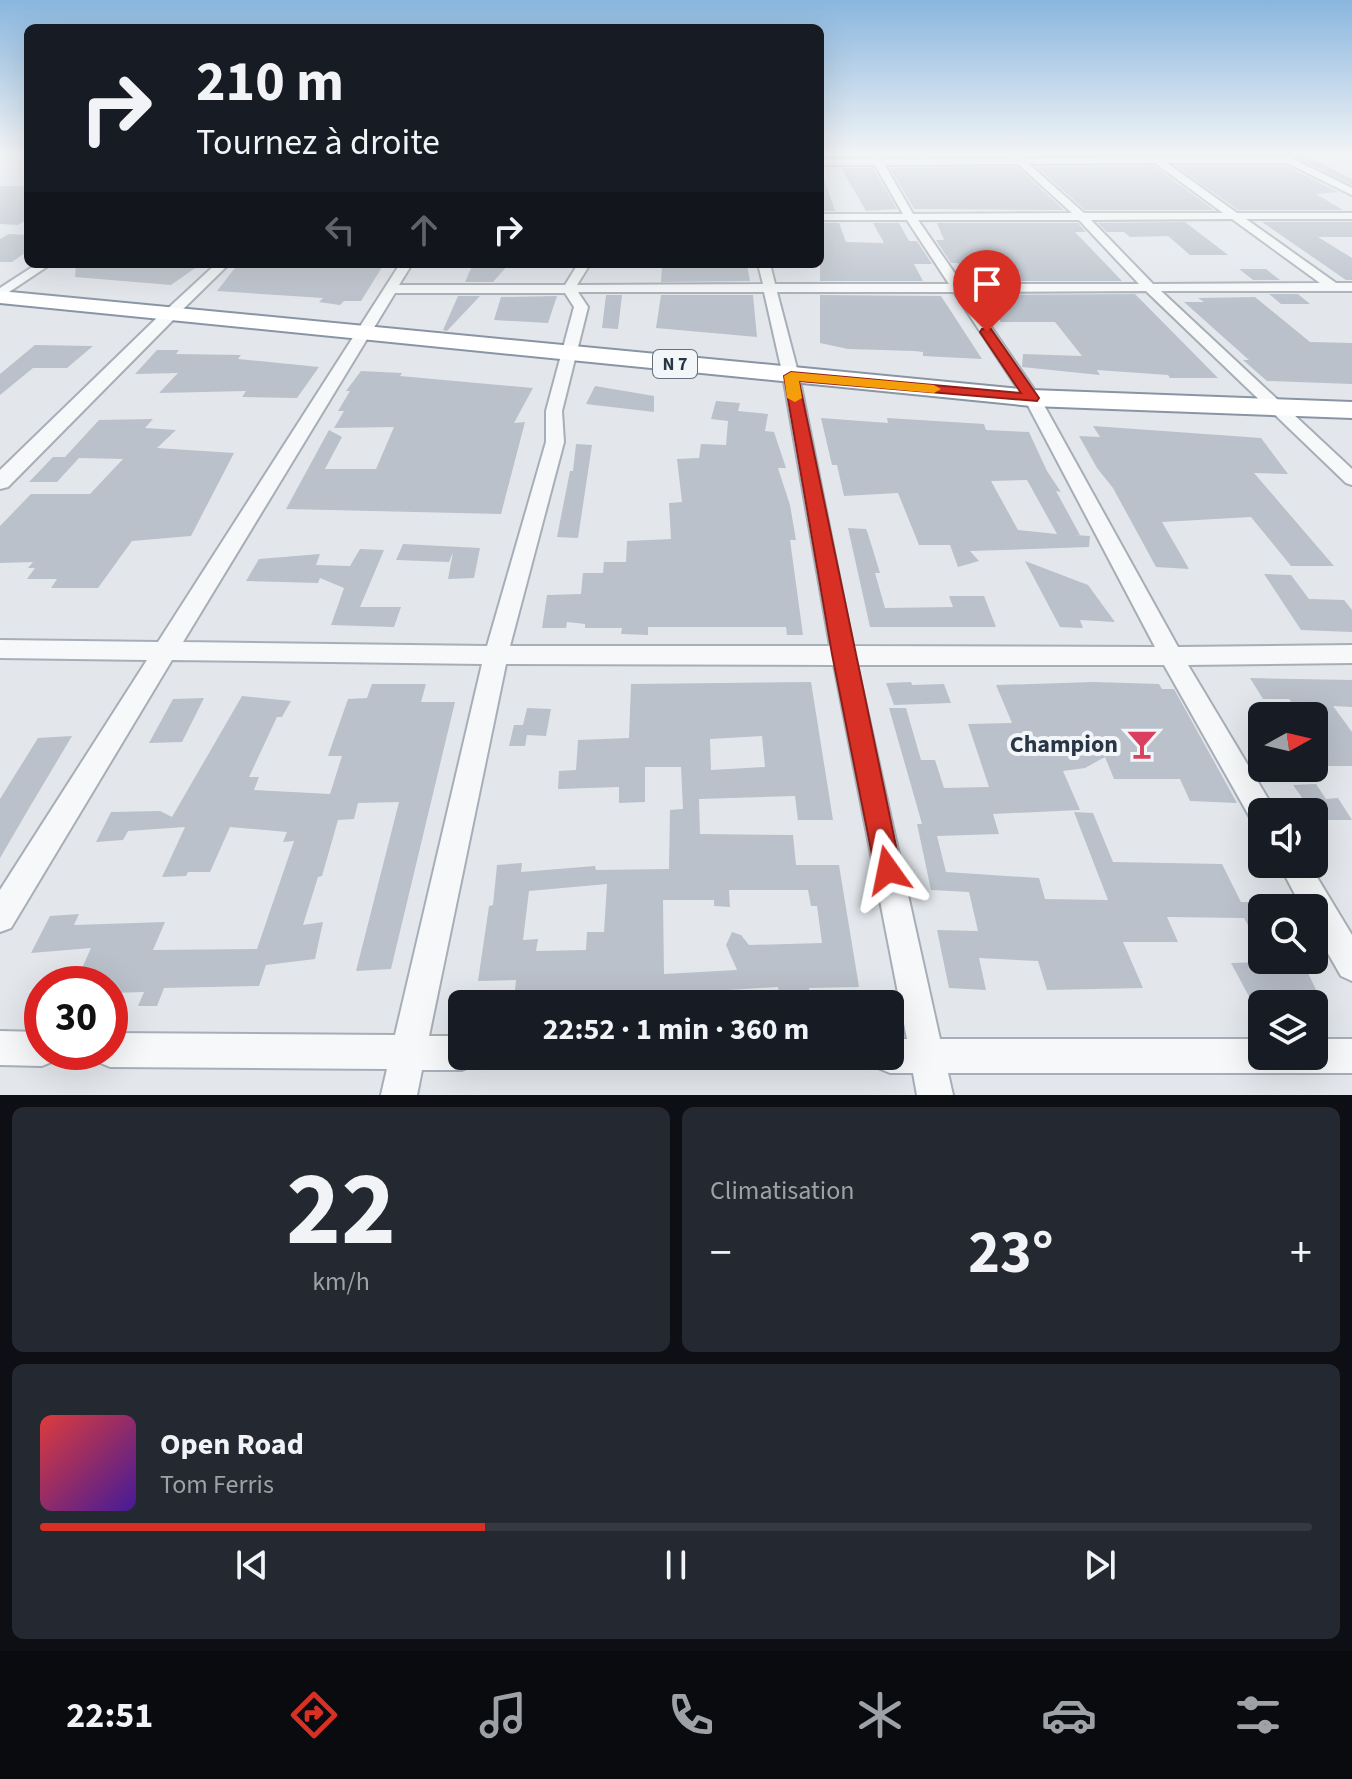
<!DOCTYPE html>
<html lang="fr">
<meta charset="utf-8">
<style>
:root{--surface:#171b24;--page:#242831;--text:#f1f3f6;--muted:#9ea1a6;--line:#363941;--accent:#d93025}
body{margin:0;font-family:"Source Sans 3",sans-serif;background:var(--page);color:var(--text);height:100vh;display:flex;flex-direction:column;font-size:30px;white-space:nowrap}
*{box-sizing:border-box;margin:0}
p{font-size:26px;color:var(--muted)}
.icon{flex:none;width:44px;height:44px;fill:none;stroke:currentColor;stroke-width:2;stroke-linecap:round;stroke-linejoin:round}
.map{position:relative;height:1095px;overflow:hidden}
.side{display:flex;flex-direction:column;gap:12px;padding:12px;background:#0d0f14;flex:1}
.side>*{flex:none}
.hud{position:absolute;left:24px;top:24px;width:800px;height:244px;border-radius:12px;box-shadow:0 8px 32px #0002;background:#171b24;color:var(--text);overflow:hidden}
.needle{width:52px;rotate:82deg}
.tools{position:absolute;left:1248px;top:702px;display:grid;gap:16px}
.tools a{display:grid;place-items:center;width:80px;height:80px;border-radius:12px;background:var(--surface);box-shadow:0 8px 32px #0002;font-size:40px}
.speed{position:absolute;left:24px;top:966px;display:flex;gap:16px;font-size:40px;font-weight:700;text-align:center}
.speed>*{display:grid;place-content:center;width:104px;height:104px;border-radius:50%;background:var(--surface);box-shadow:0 8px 32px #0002;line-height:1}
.speed .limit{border:12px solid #d22;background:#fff;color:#111}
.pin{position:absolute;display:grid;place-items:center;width:68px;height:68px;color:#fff;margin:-82px -34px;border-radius:50% 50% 50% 0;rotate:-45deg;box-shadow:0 0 8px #0007}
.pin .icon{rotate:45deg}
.me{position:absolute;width:88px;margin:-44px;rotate:348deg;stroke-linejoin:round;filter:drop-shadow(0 0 6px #0008)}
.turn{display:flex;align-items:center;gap:28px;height:168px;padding:0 40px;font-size:36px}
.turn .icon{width:104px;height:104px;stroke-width:2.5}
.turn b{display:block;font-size:56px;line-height:68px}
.lanes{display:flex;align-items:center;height:76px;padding:0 40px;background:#0003;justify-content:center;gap:40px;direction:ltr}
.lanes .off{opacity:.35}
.big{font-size:60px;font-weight:700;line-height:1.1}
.side .tile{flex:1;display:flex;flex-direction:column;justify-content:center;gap:12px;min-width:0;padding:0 28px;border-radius:12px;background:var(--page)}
.side .dial{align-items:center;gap:0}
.dial b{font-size:104px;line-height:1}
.song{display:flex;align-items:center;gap:24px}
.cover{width:96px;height:96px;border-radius:12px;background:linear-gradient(135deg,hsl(0 70% 55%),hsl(260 70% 35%))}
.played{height:8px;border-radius:4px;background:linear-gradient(90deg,var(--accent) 35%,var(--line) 35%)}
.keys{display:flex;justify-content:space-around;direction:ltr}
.heat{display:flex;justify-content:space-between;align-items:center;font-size:44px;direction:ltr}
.side .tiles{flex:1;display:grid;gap:12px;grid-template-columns:1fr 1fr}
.tile:last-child{grid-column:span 2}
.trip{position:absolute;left:448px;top:990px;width:456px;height:80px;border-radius:12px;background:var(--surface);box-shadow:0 8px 32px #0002;font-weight:700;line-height:80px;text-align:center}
.tabs{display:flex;height:128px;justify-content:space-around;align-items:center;background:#090b0e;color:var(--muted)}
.tabs .icon{width:56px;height:56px}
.tabs .current{color:var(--accent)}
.tabs b{font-size:36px;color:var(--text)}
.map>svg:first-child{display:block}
.building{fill:#bac1cb;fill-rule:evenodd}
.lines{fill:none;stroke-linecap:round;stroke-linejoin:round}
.minor-casing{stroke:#a7aeb7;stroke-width:4}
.tertiary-casing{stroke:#a7aeb7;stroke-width:4}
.trunk-casing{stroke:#8995a4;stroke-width:4}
.minor{fill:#f6f8fa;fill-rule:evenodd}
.tertiary{fill:#f6f8fa;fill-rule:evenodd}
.trunk{fill:#fff;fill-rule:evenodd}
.route{fill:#d93025;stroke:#8d1f18;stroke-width:2}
.slow{fill:#f59e0b}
.labels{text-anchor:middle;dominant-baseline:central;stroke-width:8;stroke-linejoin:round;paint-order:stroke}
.shield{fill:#f3f6f9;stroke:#66707c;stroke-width:2}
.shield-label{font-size:18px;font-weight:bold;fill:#293646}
.near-poi-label{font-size:24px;font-weight:bold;fill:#293646;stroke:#f3f6f9;text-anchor:end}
</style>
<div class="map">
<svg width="1352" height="1095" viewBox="0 0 1352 1095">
<rect width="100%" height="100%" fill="#e3e7ec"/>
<!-- building -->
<path class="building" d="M882,152H977V155L884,156Z
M1070,152L1300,153L1352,179V185L1289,154L1039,155Z
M1154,166L1214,210H1085L1037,167Z
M1176,166H1286L1338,192L1316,194L1343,210H1238Z
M1017,167L1064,210L914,209L890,168Z
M841,168H873L897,209L866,211Z
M820,176H823L835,211H820Z
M0,186H28V219L18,225L0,224Z
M1185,222L1228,255H1190L1168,236L1130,237L1124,232H1107L1098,223Z
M1262,222H1352V237H1318L1352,258V280H1346Z
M820,223H839L846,242L884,243L873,223H899L909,241H917L932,264H914L923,281H820Z
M937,223H1078L1086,232H1075L1122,281H972L958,263H951L936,240H944Z
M9,234L28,235V251L12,262H0V239Z
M76,264H201L171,285L75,277Z
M238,264H384L361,301H344L340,305L319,302L323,298L217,291Z
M473,264H509L493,282H465Z
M676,264L747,265L750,281L661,282L662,267H676Z
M1239,269H1266L1280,280H1253Z
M1135,294L1218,378H1170L1168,375L1097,370L1100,375L1022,367L1023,354L1082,356L1055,322H1001L982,295Z
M1269,294H1298L1310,304H1281Z
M606,295H622L618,329L602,328Z
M661,295H753L757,337L656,328Z
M820,295L941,296L982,359L923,356V352L914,351L848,349L820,343Z
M458,296H480L447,331L443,330Z
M557,296L548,323L494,320L501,297Z
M1255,297L1310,342L1352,343V384L1267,381L1243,360H1249L1184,302H1204L1198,298Z
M35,345L93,346L67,368H33L0,395V374Z
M157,350H179L176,354L241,355L238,359L319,367L297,398L242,397L246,391L159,393L178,373L135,374Z
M361,371L402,373L400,376L533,388L514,423L525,422L501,514L286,509L329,430L342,437L325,469H376L394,427L334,428L344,411H338L350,391H346Z
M595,386L654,396V412L586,404Z
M716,401L740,403L738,411L768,414L765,431L774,432L786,468H778L790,505L796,540H790L803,635H787L786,627H648V635L621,634L622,628H585V624L567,622L566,628H542L547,595L581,594L583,573H603L604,562H626L627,541L671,539L669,503L682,502L677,459L699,458L701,444L726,445L728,421L711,419Z
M821,418L888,423L887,418L984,424L986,430L1029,432L1047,471L1061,492L1056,491L1080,535H1075L1090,536L1089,547L970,551L979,561L958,567L950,545H919L898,493L844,496L837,465H832ZM1027,480L1057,534L1018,530L991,481Z
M153,419L145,428L176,430L157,448L234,453L191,536L132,541L98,588H51L57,579H27L35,568H28L33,562L0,563V526L31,494H90L123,459L79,458L57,482H29L53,457H74H65L99,420Z
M1093,426L1261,438L1288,474L1254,473L1334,566H1291L1251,517L1162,522L1189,569L1156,567L1113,488L1097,468L1079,436L1100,437Z
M576,444L592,445L578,538L557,537L570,471H573Z
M848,528L866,529L868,534L880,573H875L885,608L953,607L949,596H984L996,627H870Z
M403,544L480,548L474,578L448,579L453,552L449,562L396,560Z
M360,549L384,550L360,607H401L394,627L331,625L344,588L320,578L318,583L246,581L259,559L320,554L316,565L350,566Z
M1025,561L1088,585L1115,622L1080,620L1083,628L1060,627Z
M1264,574L1291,575L1309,599L1344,600L1352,610V632L1301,630Z
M1250,678L1352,680V707L1333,706L1352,732V766H1314V716H1301L1289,699H1263Z
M811,682L833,820H798L795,796L699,799L700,834L793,835L796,865H839L859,987L809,988L811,1004H780L778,987L615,997V993L535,994V990H515L516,980L478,981L489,906L493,905L497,865L522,863L521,872L595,866L596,870L669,869L670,810L683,809L681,767H645V802L619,803V787L558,789L559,771L576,770L578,740L629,738L631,684ZM762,736L765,767L711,770L710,739ZM607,884L604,932H587L586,950L536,951L538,939L523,940L529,891ZM729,890H808L811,906H817L822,943L749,945L741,935L732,932L726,945L737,970L664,974L663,900H714V906L730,907Z
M911,682L912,685L944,684L951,703L894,705L886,683Z
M1094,682L1159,684L1162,689H1174L1237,803L1190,801L1180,779H1114L1105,757L1085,768L1063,771L1080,810L993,814L999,834L937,836L946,872L1039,878L1045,899L1108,900L1074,812L1093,813L1113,862L1222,864L1241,902H1262V951L1244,918L1167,917L1178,942H1123L1143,988L1047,990L1038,961L979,958L986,990L949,988L937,930L978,931L969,892L931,890L917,824H922L889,708H906L921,760H935L944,788L989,787L968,724L1012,723L996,685Z
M372,684H426L421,702H455L391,969L356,971L399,802L358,803L354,819L338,820L322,876L318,877L303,925L323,922L315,959L266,965L259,986L164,988L157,1006H138L144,992L110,993V984H75L91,948L31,953L50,916L79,914L74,925L165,922L153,950L257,949L294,841L283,842L287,832L230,827L210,872H188L186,876L162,877L185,827L128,831L123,840L96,842L111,812L160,811L172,817L242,696L291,701L282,717H277L249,777H259L254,790L330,794L342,756H328L348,699L367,698Z
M204,698L182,742L149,743L173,699Z
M527,708L551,709L546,736L527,735L525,746H509L514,725H523Z
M72,736L28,810L0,858V799L38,738Z
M1316,784L1326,799L1338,798L1352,820H1318L1293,785Z
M1262,962V968L1308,973L1323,1004L1271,996L1275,1004H1253L1231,963Z"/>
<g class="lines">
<defs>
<path id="minor" d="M869,152H878L882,159L1013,158L1017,155L1023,158L1289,157L1352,188V195L1287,163H1167L1237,213H1352V219H1246L1336,283H1352V291H1161L1352,469V485L1346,483L1146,291L967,292L1040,398L1178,647L1352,645V663L1188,665L1276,812H1262V825L1252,821L1164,665H857L940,1039H1262V1056H1314V1039H1352V1073H948L953,1095H917L913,1073H890L878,1068L873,1056H890V1039H907L834,665L506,664L429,1036H462V1056H478L474,1065L462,1070H422L417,1095H381L387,1069L110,1067L98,1062L94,1052H110V1033L395,1035L482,664L172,660L11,928L0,932V890L147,660L0,658V640L158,642L400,264H412L399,285H565L578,264H590L577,285L763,284L758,264H770L775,284H949L907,220H820V214H903L875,165H820V159H872ZM1155,163L1223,213H1084L1029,164ZM1018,164L1072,213L913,214L885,165ZM1232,219L1320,283L1153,284L1091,220ZM918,220H1079L1139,284H962ZM578,292H764L783,376L830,646H510L564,442L562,411L588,307ZM777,292H954L1024,398L1155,647L853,646L799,376ZM395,293H565L574,307L546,411V442L487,646L183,642Z
M37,264H51L0,298V288Z
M216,264H229L174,318H164V312Z
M1279,864H1309L1352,935V981L1341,976L1314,929V908H1302Z
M0,1031L42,1032V1052H58L54,1061L42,1066L0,1065Z"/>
<path id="tertiary" d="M169,310L175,312V318L8,487L0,489V470L163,312Z"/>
<path id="trunk" d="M0,291L1032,390L1352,402V418L1032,406L0,303Z"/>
</defs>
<!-- minor casing -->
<use href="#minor" class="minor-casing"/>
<!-- tertiary casing -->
<use href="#tertiary" class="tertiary-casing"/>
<!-- trunk casing -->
<use href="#trunk" class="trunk-casing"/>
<!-- minor -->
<use href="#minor" class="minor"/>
<!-- tertiary -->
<use href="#tertiary" class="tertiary"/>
<!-- trunk -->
<use href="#trunk" class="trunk"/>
</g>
<!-- sky -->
<linearGradient id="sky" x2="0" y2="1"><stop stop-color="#89b6de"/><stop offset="0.5" stop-color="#f2f4f6"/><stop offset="1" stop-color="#f2f4f6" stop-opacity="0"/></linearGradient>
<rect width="1352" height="306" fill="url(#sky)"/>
<!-- route -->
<path class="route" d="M982,329H991L1039,398L1037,401L799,381L901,870L897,880L888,884L879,880L875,870L832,654L784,376L791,372L1021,393L980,332Z"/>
<!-- slow -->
<path class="slow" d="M791,372L934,385L941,389L934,393L799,381L802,398L795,402L787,398L784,376Z"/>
<!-- icons -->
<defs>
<symbol id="bar-bare" viewBox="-9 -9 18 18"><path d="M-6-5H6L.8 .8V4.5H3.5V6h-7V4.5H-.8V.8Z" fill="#da3f60" stroke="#f3f6f9" stroke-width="2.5" paint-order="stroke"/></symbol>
</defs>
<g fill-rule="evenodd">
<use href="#bar-bare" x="1120" y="722" width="44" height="44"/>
</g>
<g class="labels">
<!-- shield labels -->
<rect class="shield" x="653" y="350" width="44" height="28" rx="6"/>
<g class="shield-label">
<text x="675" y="364">N 7</text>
</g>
<!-- near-poi labels -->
<g class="near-poi-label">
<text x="1118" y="744">Champion</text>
</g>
</g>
</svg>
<div class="tools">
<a><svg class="needle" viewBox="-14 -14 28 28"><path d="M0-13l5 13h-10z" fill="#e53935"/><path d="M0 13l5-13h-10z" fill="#9ea1a6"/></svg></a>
<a><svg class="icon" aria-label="sound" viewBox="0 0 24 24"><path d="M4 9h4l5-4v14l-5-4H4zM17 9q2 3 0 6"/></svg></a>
<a><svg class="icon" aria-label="search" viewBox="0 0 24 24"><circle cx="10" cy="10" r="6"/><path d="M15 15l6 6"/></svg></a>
<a><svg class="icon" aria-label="layers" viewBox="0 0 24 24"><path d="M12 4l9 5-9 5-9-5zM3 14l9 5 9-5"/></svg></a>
</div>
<div class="speed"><div class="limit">30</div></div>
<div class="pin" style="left:987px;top:332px;background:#d93025"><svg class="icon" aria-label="arrive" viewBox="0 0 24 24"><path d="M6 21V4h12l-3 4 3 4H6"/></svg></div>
<svg class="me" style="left:888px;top:870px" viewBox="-20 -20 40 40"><path d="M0-17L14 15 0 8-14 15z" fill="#d93025" stroke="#fff" stroke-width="4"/></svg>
<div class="trip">22:52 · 1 min · 360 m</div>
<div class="hud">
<div class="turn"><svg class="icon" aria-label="right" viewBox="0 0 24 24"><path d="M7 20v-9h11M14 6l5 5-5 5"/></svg><div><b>210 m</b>Tournez à droite</div></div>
<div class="lanes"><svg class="icon off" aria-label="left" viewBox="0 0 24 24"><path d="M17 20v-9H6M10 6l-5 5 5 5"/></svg><svg class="icon off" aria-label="ahead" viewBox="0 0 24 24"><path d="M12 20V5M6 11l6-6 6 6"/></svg><svg class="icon" aria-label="right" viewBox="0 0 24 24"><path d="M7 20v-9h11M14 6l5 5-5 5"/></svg></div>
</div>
</div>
<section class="side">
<div class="tiles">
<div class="tile dial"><b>22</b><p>km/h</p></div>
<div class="tile"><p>Climatisation</p>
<div class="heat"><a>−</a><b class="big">23°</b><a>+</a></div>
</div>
<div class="tile">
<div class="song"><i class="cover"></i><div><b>Open Road</b><p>Tom Ferris</p></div></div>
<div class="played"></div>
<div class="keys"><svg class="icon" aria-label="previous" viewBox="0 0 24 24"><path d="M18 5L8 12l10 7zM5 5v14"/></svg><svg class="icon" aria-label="pause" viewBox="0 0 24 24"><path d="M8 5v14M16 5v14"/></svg><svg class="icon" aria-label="next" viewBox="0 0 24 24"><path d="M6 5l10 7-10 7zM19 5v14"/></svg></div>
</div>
</div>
</section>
<nav class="tabs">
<b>22:51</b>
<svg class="icon current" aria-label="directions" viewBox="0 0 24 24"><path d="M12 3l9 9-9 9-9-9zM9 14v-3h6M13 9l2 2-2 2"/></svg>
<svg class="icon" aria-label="music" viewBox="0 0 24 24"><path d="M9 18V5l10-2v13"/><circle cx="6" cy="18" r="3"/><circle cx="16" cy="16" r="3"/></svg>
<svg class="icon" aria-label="phone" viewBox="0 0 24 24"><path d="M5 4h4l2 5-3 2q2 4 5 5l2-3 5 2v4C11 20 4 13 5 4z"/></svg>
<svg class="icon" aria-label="climate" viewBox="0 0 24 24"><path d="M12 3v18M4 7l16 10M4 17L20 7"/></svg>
<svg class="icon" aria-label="car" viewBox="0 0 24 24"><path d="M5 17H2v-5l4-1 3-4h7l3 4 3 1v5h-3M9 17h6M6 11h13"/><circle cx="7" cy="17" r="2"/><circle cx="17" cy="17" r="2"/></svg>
<svg class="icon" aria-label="filters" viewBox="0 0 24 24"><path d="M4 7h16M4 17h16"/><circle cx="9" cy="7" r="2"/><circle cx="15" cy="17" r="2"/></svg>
</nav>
